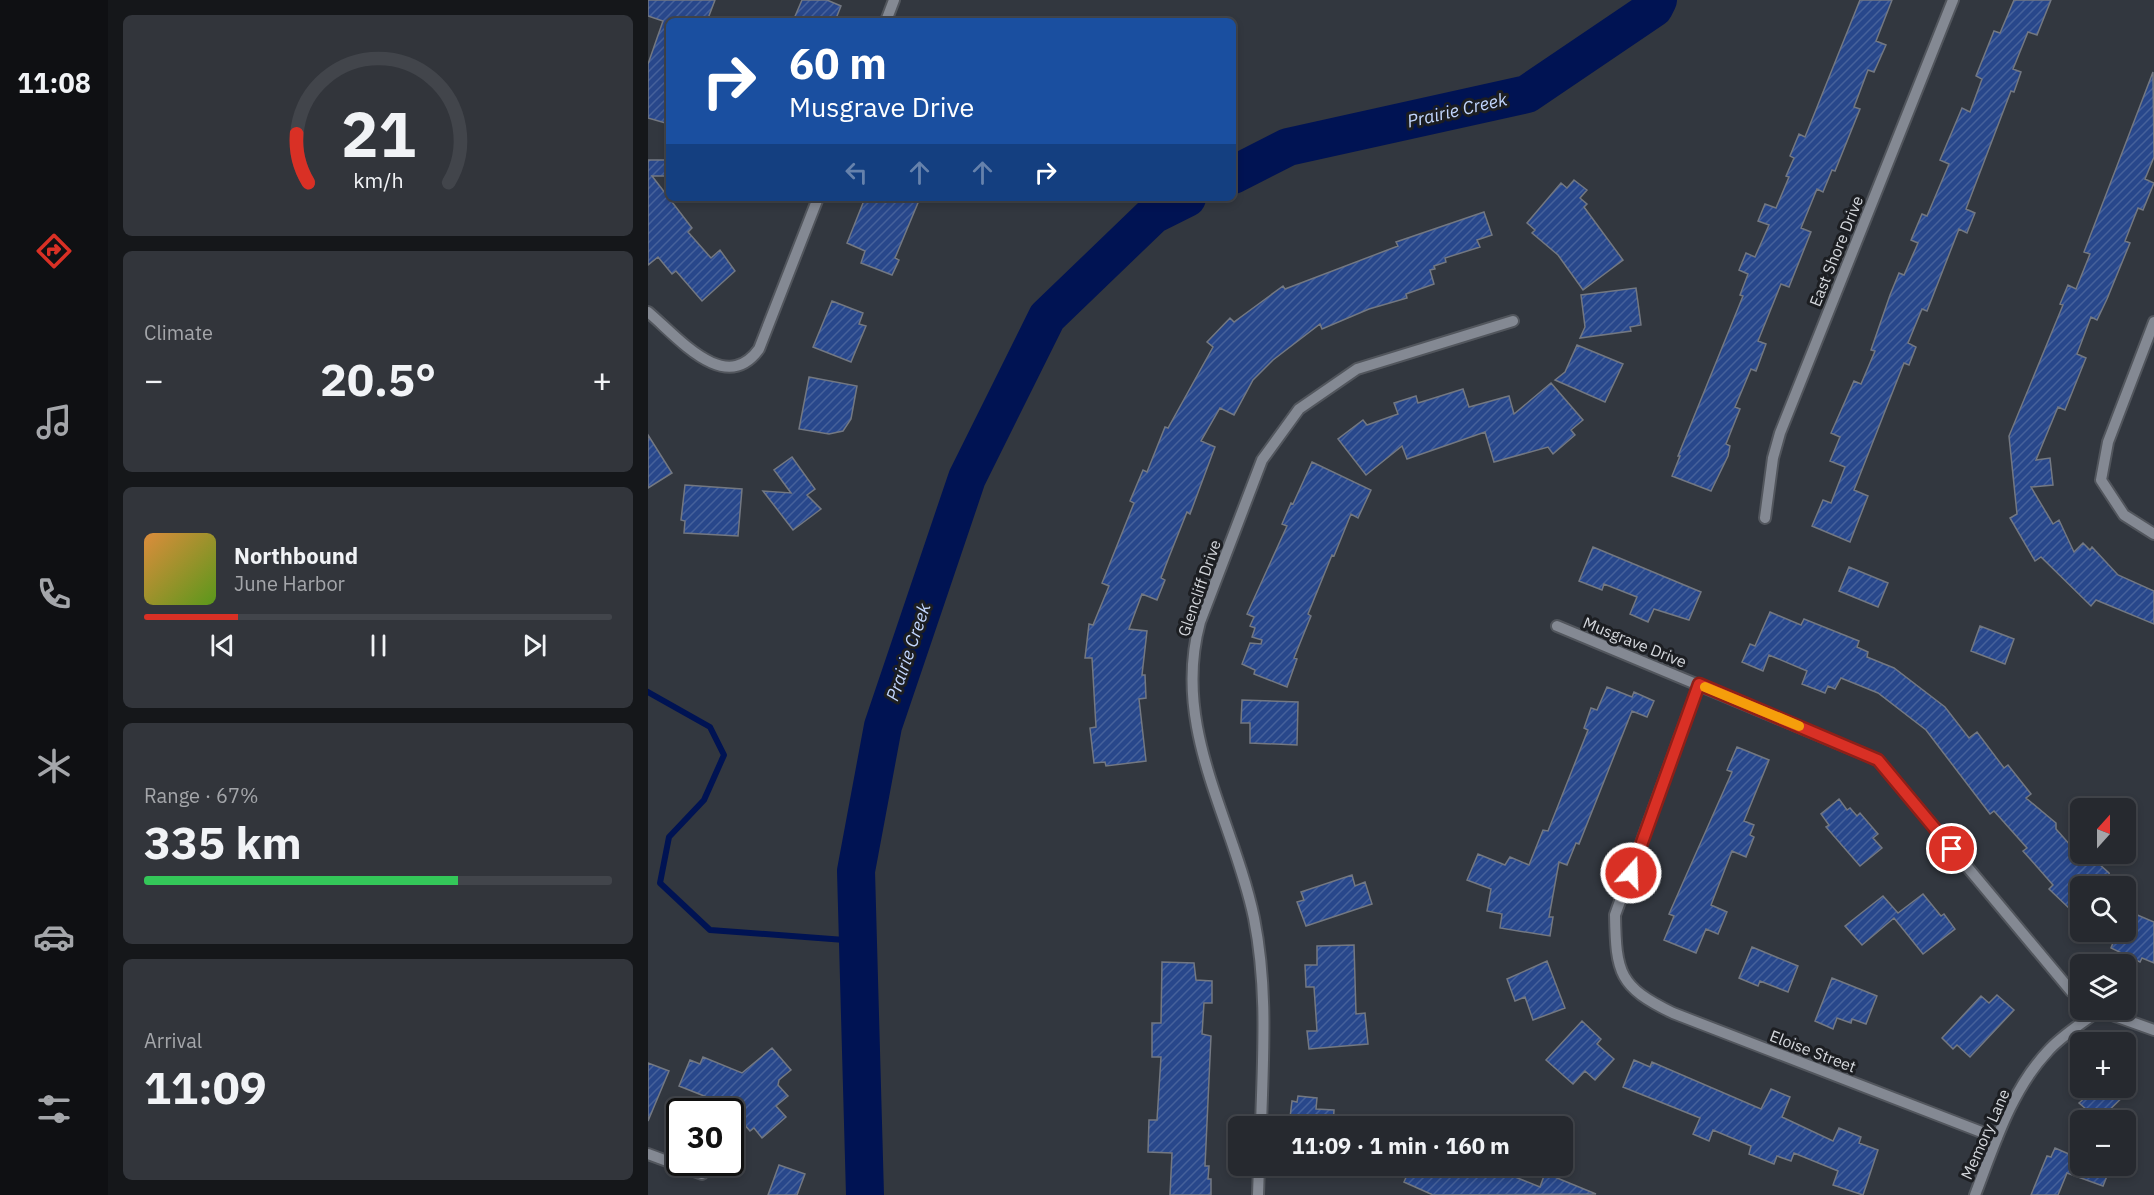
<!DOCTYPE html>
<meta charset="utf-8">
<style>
:root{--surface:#26292f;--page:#32353b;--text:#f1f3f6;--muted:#a4a6aa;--line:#42454b;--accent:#d93025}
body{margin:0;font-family:"IBM Plex Sans",sans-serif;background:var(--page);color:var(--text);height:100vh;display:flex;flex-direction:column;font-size:22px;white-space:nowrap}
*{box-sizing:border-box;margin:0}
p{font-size:20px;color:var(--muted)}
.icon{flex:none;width:33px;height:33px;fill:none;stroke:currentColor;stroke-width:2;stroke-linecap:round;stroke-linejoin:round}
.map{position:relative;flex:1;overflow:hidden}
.side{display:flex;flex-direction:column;gap:15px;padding:15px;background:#15171a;width:540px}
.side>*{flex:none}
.hud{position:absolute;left:18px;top:18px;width:570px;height:183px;border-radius:9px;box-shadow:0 3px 9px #0003,0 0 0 2px var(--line);background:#1a4fa0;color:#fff;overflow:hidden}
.needle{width:39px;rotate:21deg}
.controls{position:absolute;left:1422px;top:798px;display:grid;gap:12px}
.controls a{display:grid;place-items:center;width:66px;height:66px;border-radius:9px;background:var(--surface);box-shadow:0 3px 9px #0003,0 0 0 2px var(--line);font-size:30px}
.speed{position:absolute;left:18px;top:1098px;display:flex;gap:12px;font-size:30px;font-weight:700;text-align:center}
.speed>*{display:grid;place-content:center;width:78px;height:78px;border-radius:50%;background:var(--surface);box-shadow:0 3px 9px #0003,0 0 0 2px var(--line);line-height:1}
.speed .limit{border:3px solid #111;border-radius:9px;background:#fff;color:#111}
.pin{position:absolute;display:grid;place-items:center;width:51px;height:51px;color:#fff;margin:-26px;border:3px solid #fff;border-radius:50%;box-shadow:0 2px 6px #0007}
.me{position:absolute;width:66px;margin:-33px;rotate:20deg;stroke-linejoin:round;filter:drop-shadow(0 0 4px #0008)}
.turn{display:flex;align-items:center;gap:21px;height:126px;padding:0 24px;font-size:27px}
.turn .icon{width:78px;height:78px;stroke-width:2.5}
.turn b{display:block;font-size:42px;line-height:51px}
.lanes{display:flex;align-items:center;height:57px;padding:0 24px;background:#0003;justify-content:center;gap:30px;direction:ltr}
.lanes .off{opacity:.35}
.big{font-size:45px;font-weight:700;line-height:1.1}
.side .card{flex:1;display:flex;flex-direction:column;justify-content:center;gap:9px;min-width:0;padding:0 21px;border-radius:9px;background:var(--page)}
.side .dial{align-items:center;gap:0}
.dial svg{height:156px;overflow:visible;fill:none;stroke:var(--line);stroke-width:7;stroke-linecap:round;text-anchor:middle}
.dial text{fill:var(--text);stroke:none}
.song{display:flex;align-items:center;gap:18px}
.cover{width:72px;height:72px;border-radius:9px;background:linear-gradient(135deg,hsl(30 70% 55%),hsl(90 70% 35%))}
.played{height:6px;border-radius:3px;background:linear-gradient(90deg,var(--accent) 20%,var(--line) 20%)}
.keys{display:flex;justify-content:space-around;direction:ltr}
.heat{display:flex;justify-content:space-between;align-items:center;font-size:33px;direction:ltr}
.charge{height:9px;border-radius:4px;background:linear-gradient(90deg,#34c759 67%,var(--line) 0)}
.trip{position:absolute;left:580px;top:1116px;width:345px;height:60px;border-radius:9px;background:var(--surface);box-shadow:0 3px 9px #0003,0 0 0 2px var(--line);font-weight:700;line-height:60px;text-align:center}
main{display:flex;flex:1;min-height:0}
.menu{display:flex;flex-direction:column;width:108px;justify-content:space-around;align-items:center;background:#0f1013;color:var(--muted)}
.menu .icon{width:42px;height:42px}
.menu .on{color:var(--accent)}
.menu b{font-size:27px;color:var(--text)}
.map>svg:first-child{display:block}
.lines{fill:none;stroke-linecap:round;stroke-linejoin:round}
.stream{stroke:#001353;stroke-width:6}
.river{stroke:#001353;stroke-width:38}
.building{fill:url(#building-hatch);stroke:#737882;stroke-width:1.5}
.minor-casing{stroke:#52565d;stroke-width:14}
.minor{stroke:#848993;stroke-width:10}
.route-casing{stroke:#8d1f18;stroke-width:15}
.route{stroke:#d93025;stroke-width:10}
.slow{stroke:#f59e0b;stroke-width:10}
.labels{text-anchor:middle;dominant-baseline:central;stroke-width:6;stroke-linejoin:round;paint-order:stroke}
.street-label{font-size:16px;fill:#d5d8dd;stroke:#1c1e22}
.water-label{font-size:18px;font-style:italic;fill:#c2d6fe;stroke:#1c1e22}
</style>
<main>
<nav class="menu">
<b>11:08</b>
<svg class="icon on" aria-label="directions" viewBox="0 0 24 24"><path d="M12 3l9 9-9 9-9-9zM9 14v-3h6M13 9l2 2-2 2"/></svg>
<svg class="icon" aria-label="music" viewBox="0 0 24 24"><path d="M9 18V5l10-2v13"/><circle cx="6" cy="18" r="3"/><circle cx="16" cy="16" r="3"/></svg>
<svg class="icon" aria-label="phone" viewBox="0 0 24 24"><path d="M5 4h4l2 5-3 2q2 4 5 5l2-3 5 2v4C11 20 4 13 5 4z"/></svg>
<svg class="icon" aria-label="climate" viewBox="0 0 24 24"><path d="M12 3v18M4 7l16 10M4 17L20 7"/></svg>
<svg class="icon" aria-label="car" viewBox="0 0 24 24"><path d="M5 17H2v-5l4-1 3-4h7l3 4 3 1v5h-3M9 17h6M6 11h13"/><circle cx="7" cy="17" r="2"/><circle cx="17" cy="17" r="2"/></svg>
<svg class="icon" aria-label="filters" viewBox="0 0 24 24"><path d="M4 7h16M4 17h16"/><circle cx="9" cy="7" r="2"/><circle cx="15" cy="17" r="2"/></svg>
</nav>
<section class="side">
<div class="card dial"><svg viewBox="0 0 100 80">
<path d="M14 69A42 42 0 1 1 86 69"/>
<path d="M14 69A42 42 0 0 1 8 44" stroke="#d93025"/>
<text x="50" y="56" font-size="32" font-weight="700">21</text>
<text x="50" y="72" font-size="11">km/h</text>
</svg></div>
<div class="card"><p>Climate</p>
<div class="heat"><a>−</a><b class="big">20.5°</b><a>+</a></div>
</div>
<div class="card">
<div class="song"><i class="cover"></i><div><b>Northbound</b><p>June Harbor</p></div></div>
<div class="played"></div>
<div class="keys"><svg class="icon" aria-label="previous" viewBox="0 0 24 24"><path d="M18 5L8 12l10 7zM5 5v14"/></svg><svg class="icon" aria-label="pause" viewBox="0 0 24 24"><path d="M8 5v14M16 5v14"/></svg><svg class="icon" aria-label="next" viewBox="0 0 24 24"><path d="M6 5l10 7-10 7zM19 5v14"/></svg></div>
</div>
<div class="card"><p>Range · 67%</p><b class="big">335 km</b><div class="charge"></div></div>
<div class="card"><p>Arrival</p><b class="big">11:09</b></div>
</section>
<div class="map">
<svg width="1506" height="1195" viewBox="0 0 1506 1195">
<defs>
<pattern id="building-hatch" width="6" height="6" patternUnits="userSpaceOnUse" patternTransform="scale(1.5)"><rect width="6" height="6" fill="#28478b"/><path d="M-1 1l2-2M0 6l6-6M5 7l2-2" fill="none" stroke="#46619b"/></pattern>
</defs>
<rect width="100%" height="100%" fill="#32373f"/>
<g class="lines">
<!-- stream -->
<path class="stream" d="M0,692L62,727L76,755L56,800L21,837L12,883L62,930L210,941"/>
<!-- river -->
<path class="river" d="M585,175L640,147L879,94L1006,8L1010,0
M217,1195L208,871L235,726L319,478L399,317L505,215L539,198"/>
</g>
<!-- building -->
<path class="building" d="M0,0H67L59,21H21V124L0,118V64L15,21L0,16Z
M154,0H179L193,6L187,21H145Z
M1212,0H1244L1228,41L1238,45L1226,72L1220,70L1206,107L1212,109L1187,171L1184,170L1175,192L1169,189L1153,228L1163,232L1141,287L1133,284L1110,341L1118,344L1108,371L1103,369L1087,407L1092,409L1078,444L1082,446L1080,456L1063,491L1024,476L1032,456H1030L1095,296L1092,295L1100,274L1091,270L1098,253L1107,257L1121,225L1110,221L1117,204L1128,208L1141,177L1138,176L1146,158L1142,156L1151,134L1157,137Z
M1366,0H1403L1389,35L1380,32L1365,69L1373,72L1366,92L1363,91L1318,209L1327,213L1319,233L1311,229L1279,311L1274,309L1260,343L1268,347L1261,365L1256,363L1206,490L1220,496L1202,542L1164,526L1175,500L1183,503L1197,467L1182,461L1192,437L1183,433L1206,381L1213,384L1227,351L1223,350L1242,295L1251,273L1256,275L1270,243L1263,240L1274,214L1279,216L1301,164L1292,160L1314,108L1322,112L1334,79L1328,76L1346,31L1352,33Z
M1505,72L1506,157L1497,179L1506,183L1495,210L1490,208L1477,241L1482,243L1459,299L1449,320L1443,317L1429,354L1438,358L1417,410L1410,407L1388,460L1402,458L1405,485L1383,487L1405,524L1411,520L1426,552L1435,543L1442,550L1444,547L1470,575L1506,591V624L1448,600L1443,606L1393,557L1387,561L1362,518L1369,514L1361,436L1415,305L1412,304L1420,285L1428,289L1442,254L1436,252Z
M0,160H21V176H4L44,228L40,232L63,258L72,250L87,271L54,301L28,271L24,274L10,257L0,265Z
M926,180L939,190L932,198L939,204L936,207L975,260L935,290L910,255L884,233L887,230L879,223L913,183L919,188Z
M217,198H272L247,258L251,260L244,275L213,263L217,251L199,243Z
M836,212L844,235L829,240L832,247L797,258L798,262L786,266L787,269L782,270L786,284L758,294L759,298L721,309L674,329L672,324L625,360L605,380L586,415L572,408L553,441L567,447L542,514L539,512L521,557L513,578L517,580L509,600L494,594L481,629L499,631L494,675H497L498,698L491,699L498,761L458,766L457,762L446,763L442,728L448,727L444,658H437L441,624L445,625L461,586L454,583L486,503L482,501L495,470L499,472L517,427L520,428L565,347L559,342L582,318L586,322L635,286L637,289L750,246L748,242Z
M988,288L993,325L982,327L983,331L932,338L937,327L933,295Z
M184,301L215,313L211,324L218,326L203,362L165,347Z
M929,345L975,364L957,402L907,380L917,372Z
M161,377L209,386L203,419L195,431L181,434L151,429Z
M903,383L935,420L923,430L927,435L905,454L900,447L846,462L837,432L759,459L754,446L718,475L690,439L715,420L719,425L750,414L746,403L768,396L770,403L815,389L821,407L861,396L866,414Z
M0,435L24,473L0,488Z
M144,457L167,489L159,495L173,509L145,530L115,491L143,493L126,470Z
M664,462L723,490L710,518L703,514L686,556L684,555L660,614L663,616L646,658L649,659L639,687L606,674L607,670L594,664L602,643L613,644L614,640L604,637L607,628L602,626L606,617L599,614L639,526L634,524L643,503L645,504Z
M37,485L94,489L90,536L36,533L37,521L33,520Z
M945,547L1053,592L1041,620L1006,609L1000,622L982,614L989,597L956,584L954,590L931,581Z
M1201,567L1240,583L1230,607L1191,591Z
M1122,612L1153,625L1156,619L1211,641L1209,647L1220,652L1219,657L1246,668L1297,707L1321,738L1329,732L1356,768L1360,765L1383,794L1378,798L1408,823V829L1430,854H1440L1461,873L1465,886H1432V902L1424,911L1401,889L1405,885L1375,851L1379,848L1346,811L1342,814L1278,730L1230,693L1193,678L1187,689L1180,686L1177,693L1154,684L1159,671L1121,655L1115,671L1094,662L1102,644L1107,646Z
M1332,626L1366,639L1357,664L1323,651Z
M959,687L984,697L986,692L1006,701L999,717L984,711L931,844L928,843L919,865L911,862L901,917H905L902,936L852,928L854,914L839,911L843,889L819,880L830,854L857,865L862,857L881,865L895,830L900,831L940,730L936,728L943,708L949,710Z
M594,700L650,702L649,745L602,743V723H593Z
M1089,747L1121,760L1096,821L1106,825L1102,835L1106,837L1098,857L1084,851L1063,905L1079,912L1070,934L1058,929L1048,953L1016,940L1026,916L1021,914L1084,772L1079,770Z
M1191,799L1199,810L1202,808L1209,816L1212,813L1230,834L1225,838L1234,848L1212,866L1178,827L1181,825L1173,814Z
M704,875L707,886L717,882L724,904L658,926L649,902L656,900L653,892Z
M1275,894L1293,916L1296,914L1307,929L1275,954L1246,918L1214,945L1197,926L1235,896L1250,913Z
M1487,914L1506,922V963L1494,958L1492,962L1463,948L1469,933L1478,936Z
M706,945L708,1014L717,1013L720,1044L661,1049L659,1031H669L666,987H658L657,965H669V946Z
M1104,947L1150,966L1140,992L1112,981L1110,986L1091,978Z
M899,961L917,1008L885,1020L877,997L867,1001L859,979Z
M514,962L546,963L548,980L564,981V1003H556L554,1034L563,1036L557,1166H561L560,1179H563V1195H522L524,1153L500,1152L501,1120H509L513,1057H504V1023H513Z
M1184,978L1229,996L1218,1024L1204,1019L1203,1023L1189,1018L1185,1029L1167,1021Z
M1349,995L1366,1010L1322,1057L1309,1045L1305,1049L1294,1038L1333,996L1341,1003Z
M934,1021L953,1039L949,1044L966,1059L947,1080L937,1071L925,1084L898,1060Z
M124,1048L143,1070L131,1080L130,1085L140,1096L128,1106L138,1117L114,1138L106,1128L102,1131L79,1105L31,1086L42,1060L52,1064L55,1057L94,1073Z
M986,1060L1002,1067L1004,1062L1113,1109L1123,1089L1142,1097L1134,1117L1185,1141L1191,1128L1213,1137L1211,1143L1230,1150L1215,1195L1185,1185L1190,1171L1146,1153L1143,1161L1129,1156L1126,1164L1101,1154L1103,1146L1065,1130L1061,1141L1045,1134L1052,1118L975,1087Z
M0,1063L21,1071L0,1121Z
M1430,1088H1484L1451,1120L1431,1103L1439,1096Z
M650,1096L669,1098L668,1109L686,1110L685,1126H641L644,1101L649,1102Z
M1407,1148L1430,1158L1427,1166H1463L1455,1186L1419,1173L1410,1195H1383L1399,1156L1403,1157Z
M131,1165L157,1174L149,1195H120Z
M763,1166H840L892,1187L897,1173L948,1194L785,1195L756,1182Z"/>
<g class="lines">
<defs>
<path id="minor" d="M238,21L246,0
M0,312C30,337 77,396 111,349L170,198
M1506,322L1460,442L1453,480L1476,515L1506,534
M1117,518L1125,458L1132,433L1305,0
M909,626L1230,760L1423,991L1432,998
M1051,684L967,915C968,973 971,987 1025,1013L1349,1138
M1450,1010L1506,1030
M613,1126C615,1055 620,989 606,918C585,818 523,728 552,622L614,460L651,409L709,369L865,321
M0,1154L54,1174
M610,1195L611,1166
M1327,1195C1346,1146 1363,1090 1400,1051C1414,1035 1435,1023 1451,1010"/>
</defs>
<!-- minor casing -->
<use href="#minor" class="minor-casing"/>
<!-- minor -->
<use href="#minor" class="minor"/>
</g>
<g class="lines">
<defs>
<path id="route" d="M983,873L1051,684L1230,760L1304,849"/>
</defs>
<!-- route casing -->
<use href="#route" class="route-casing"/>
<!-- route -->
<use href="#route" class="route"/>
<!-- slow -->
<path class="slow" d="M1057,687L1151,726"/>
</g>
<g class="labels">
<!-- street labels -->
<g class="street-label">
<text transform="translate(1188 251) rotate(-68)">East Shore Drive</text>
<text transform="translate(551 588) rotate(-71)">Glencliff Drive</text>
<text transform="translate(987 642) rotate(22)">Musgrave Drive</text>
<text transform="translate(1165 1051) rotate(21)">Eloise Street</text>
<text transform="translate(1337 1134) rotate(-66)">Memory Lane</text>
</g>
<!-- water labels -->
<g class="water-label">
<text transform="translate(809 110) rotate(-13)">Prairie Creek</text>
<text transform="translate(260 652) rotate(-71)">Prairie Creek</text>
</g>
</g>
</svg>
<div class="controls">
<a><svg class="needle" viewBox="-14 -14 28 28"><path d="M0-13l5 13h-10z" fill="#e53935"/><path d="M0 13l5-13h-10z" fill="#a4a6aa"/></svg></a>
<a><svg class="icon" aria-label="search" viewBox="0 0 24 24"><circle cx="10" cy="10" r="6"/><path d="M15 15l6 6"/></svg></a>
<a><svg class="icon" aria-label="layers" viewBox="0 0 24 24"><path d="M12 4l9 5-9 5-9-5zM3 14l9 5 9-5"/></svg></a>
<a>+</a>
<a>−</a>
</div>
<div class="speed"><div class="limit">30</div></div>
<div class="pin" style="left:1304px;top:849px;background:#d93025"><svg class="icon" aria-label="arrive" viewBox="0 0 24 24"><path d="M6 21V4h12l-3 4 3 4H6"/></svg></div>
<svg class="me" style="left:983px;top:873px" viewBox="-20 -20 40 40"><circle r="17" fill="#d93025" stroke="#fff" stroke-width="3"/><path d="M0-11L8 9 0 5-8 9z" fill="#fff"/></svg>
<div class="trip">11:09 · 1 min · 160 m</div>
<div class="hud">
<div class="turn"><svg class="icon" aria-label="right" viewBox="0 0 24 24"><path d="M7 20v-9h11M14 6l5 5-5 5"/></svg><div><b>60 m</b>Musgrave Drive</div></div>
<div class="lanes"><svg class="icon off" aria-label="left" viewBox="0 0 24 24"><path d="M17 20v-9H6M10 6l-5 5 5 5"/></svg><svg class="icon off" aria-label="ahead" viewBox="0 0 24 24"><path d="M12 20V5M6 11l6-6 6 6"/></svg><svg class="icon off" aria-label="ahead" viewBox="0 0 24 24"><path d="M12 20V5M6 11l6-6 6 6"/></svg><svg class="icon" aria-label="right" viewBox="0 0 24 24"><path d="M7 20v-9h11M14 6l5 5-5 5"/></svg></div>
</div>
</div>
</main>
